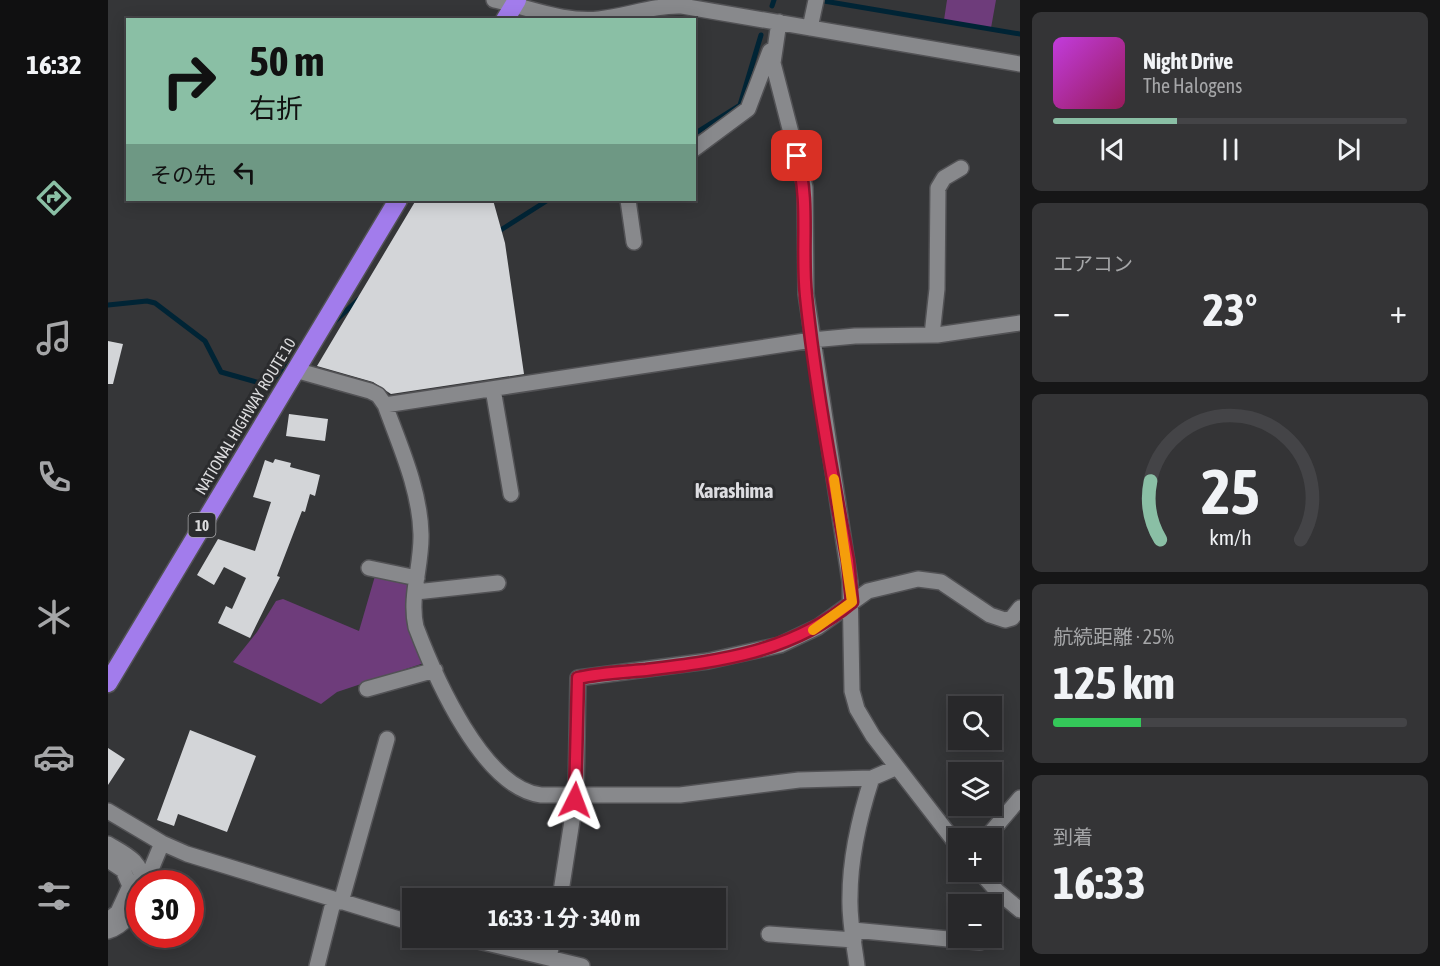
<!DOCTYPE html>
<html lang="ja">
<meta charset="utf-8">
<style>
:root{--surface:#28282a;--page:#343436;--text:#f1f3f6;--muted:#a5a6a8;--line:#444447;--accent:#8abfa5}
body{margin:0;font-family:"Asap Condensed","Noto Sans JP",sans-serif;background:var(--page);color:var(--text);height:100vh;display:flex;flex-direction:column;font-size:22px;white-space:nowrap}
*{box-sizing:border-box;margin:0}
p{font-size:20px;color:var(--muted)}
.icon{flex:none;width:33px;height:33px;fill:none;stroke:currentColor;stroke-width:2;stroke-linecap:round;stroke-linejoin:round}
.map{position:relative;flex:1;overflow:hidden}
.drawer{display:flex;flex-direction:column;gap:12px;padding:12px;background:#161617;width:420px}
.drawer>*{flex:none}
.banner{position:absolute;left:18px;top:18px;width:570px;height:183px;border-radius:0px;box-shadow:0 3px 15px #0003,0 0 0 2px var(--line);background:#8abfa5;color:#111;overflow:hidden}
.buttons{position:absolute;left:840px;top:696px;display:grid;gap:12px}
.buttons a{display:grid;place-items:center;width:54px;height:54px;border-radius:0px;background:var(--surface);box-shadow:0 3px 15px #0003,0 0 0 2px var(--line);font-size:30px}
.speed{position:absolute;left:18px;top:870px;display:flex;gap:12px;font-size:30px;font-weight:700;text-align:center}
.speed>*{display:grid;place-content:center;width:78px;height:78px;border-radius:50%;background:var(--surface);box-shadow:0 3px 15px #0003,0 0 0 2px var(--line);line-height:1}
.speed .limit{border:9px solid #d22;background:#fff;color:#111}
.pin{position:absolute;display:grid;place-items:center;width:51px;height:51px;color:#fff;margin:-26px;border-radius:12px;box-shadow:0 3px 9px #0006}
.me{position:absolute;width:66px;margin:-33px;rotate:3deg;stroke-linejoin:round;filter:drop-shadow(0 0 4px #0008)}
.turn{display:flex;align-items:center;gap:21px;height:126px;padding:0 24px;font-size:27px}
.turn .icon{width:78px;height:78px;stroke-width:2.5}
.turn b{display:block;font-size:42px;line-height:51px}
.then{display:flex;align-items:center;height:57px;padding:0 24px;background:#0003;gap:12px;font-size:22px}
.big{font-size:45px;font-weight:700;line-height:1.1}
.drawer .card{flex:1;display:flex;flex-direction:column;justify-content:center;gap:9px;min-width:0;padding:0 21px;border-radius:9px;background:var(--page)}
.drawer .dial{align-items:center;gap:0}
.dial svg{height:156px;overflow:visible;fill:none;stroke:var(--line);stroke-width:7;stroke-linecap:round;text-anchor:middle}
.dial text{fill:var(--text);stroke:none}
.song{display:flex;align-items:center;gap:18px}
.cover{width:72px;height:72px;border-radius:9px;background:linear-gradient(135deg,hsl(290 70% 55%),hsl(330 70% 35%))}
.played{height:6px;border-radius:3px;background:linear-gradient(90deg,var(--accent) 35%,var(--line) 35%)}
.keys{display:flex;justify-content:space-around;direction:ltr}
.heat{display:flex;justify-content:space-between;align-items:center;font-size:33px;direction:ltr}
.charge{height:9px;border-radius:4px;background:linear-gradient(90deg,#34c759 25%,var(--line) 0)}
.trip{position:absolute;left:294px;top:888px;width:324px;height:60px;border-radius:0px;background:var(--surface);box-shadow:0 3px 15px #0003,0 0 0 2px var(--line);font-weight:700;line-height:60px;text-align:center}
main{display:flex;flex:1;min-height:0}
.tab-bar{display:flex;flex-direction:column;width:108px;justify-content:space-around;align-items:center;background:#101011;color:var(--muted)}
.tab-bar .icon{width:42px;height:42px}
.tab-bar .current{color:var(--accent)}
.tab-bar b{font-size:27px;color:var(--text)}
.map>svg:first-child{display:block}
.green{fill:#6e3c7b}
.lines{fill:none;stroke-linecap:round;stroke-linejoin:round}
.stream{stroke:#002435;stroke-width:5}
.building{fill:#d3d5d8}
.minor-casing{stroke:#525255;stroke-width:18}
.highway-casing{stroke:#525255;stroke-width:21}
.minor{stroke:#88898c;stroke-width:15}
.highway{stroke:#a27cec;stroke-width:18}
.route-casing{stroke:#92132f;stroke-width:15}
.route{stroke:#e11d48;stroke-width:10}
.slow{stroke:#f59e0b;stroke-width:10}
.labels{text-anchor:middle;dominant-baseline:central;stroke-width:6;stroke-linejoin:round;paint-order:stroke}
.shield{fill:#2b2c2e;stroke:#a7a7a9;stroke-width:1.5}
.shield-label{font-size:15px;font-weight:bold;fill:#dcdcde}
.street-label{font-size:16px;fill:#dcdcde;stroke:#2b2c2e}
.quarter-label{font-size:20px;font-weight:bold;fill:#dddde1;stroke:#2b2c2e}
</style>
<main>
<nav class="tab-bar">
<b>16:32</b>
<svg class="icon current" aria-label="directions" viewBox="0 0 24 24"><path d="M12 3l9 9-9 9-9-9zM9 14v-3h6M13 9l2 2-2 2"/></svg>
<svg class="icon" aria-label="music" viewBox="0 0 24 24"><path d="M9 18V5l10-2v13"/><circle cx="6" cy="18" r="3"/><circle cx="16" cy="16" r="3"/></svg>
<svg class="icon" aria-label="phone" viewBox="0 0 24 24"><path d="M5 4h4l2 5-3 2q2 4 5 5l2-3 5 2v4C11 20 4 13 5 4z"/></svg>
<svg class="icon" aria-label="climate" viewBox="0 0 24 24"><path d="M12 3v18M4 7l16 10M4 17L20 7"/></svg>
<svg class="icon" aria-label="car" viewBox="0 0 24 24"><path d="M5 17H2v-5l4-1 3-4h7l3 4 3 1v5h-3M9 17h6M6 11h13"/><circle cx="7" cy="17" r="2"/><circle cx="17" cy="17" r="2"/></svg>
<svg class="icon" aria-label="filters" viewBox="0 0 24 24"><path d="M4 7h16M4 17h16"/><circle cx="9" cy="7" r="2"/><circle cx="15" cy="17" r="2"/></svg>
</nav>
<div class="map">
<svg width="912" height="966" viewBox="0 0 912 966">
<rect width="100%" height="100%" fill="#353638"/>
<!-- green -->
<path class="green" d="M839,0H888L883,28L836,20Z
M267,576L301,585L316,663L229,692L213,704L125,662L149,632L168,601L175,599L251,631Z"/>
<g class="lines">
<!-- stream -->
<path class="stream" d="M710,0L912,34
M664,6L666,0
M586,134L632,105L653,35
M388,233L440,200
M0,305L39,301L47,303L97,341L113,372L159,385L185,360
M225,323L251,299"/>
</g>
<!-- building -->
<path class="building" d="M308,200H385L397,243L416,374L283,394L265,382L209,366Z
M0,341L15,344L5,384H0Z
M181,414L220,419L217,441L178,436Z
M167,459L183,463L182,467L212,475L207,496L202,494L197,512L194,511L169,576L172,577L142,638L110,623L118,606L124,609L138,578L116,567L106,585L89,575L110,539L147,551L163,502L145,497L157,460L165,463Z
M82,730L148,756L119,832L70,814L66,826L49,820Z
M0,748L17,759L0,785Z"/>
<g class="lines">
<defs>
<path id="minor" d="M386,0C420,7 456,23 491,19C520,16 545,5 574,6L912,64
M671,22L665,63L697,187L698,294L742,582L744,691L749,709L765,736L850,846
M702,28L708,0
M586,149L640,109L662,51
M520,200L526,242
M824,335L829,289L830,188L836,178L853,168
M187,370L262,391L270,395L277,405C292,446 312,490 313,534C314,565 301,597 308,627C327,677 375,788 433,795H572L691,780L764,778L787,768
M385,389L403,494
M277,405L704,340L747,336L829,335L912,323
M261,568L309,578
M308,592L390,583
M259,689L327,670
M0,811L54,843L79,854L304,923
M878,838L912,798
M0,844C17,854 35,861 34,884
M0,860L15,870L22,886L10,912L0,920
M872,872L889,891L912,910
M37,884L54,843
M452,898L468,795L470,678L600,661L672,645L710,627L760,591L810,579L833,582L882,615L897,620L904,618L912,608
M233,902L279,739
M745,930L872,942
M0,931C17,926 25,911 32,896
M661,934L746,940
M358,938L474,966
M441,958L445,938
M209,966L226,899
M749,966C746,943 741,920 742,897C742,858 752,815 764,778"/>
<path id="highway" d="M397,20L409,0
M0,683L290,200"/>
</defs>
<!-- minor casing -->
<use href="#minor" class="minor-casing"/>
<!-- highway casing -->
<use href="#highway" class="highway-casing"/>
<!-- minor -->
<use href="#minor" class="minor"/>
<!-- highway -->
<use href="#highway" class="highway"/>
</g>
<g class="lines">
<defs>
<path id="route" d="M467,800L470,678C492,673 516,672 538,670C613,661 684,652 744,602L740,561C724,474 707,384 698,296C693,248 702,202 689,156"/>
</defs>
<!-- route casing -->
<use href="#route" class="route-casing"/>
<!-- route -->
<use href="#route" class="route"/>
<!-- slow -->
<path class="slow" d="M705,630L744,602L726,479"/>
</g>
<g class="labels">
<!-- shield labels -->
<rect class="shield" x="80.5" y="513" width="27" height="24" rx="4.5"/>
<g class="shield-label">
<text x="94" y="525">10</text>
</g>
<!-- street labels -->
<g class="street-label">
<text transform="translate(137 416) rotate(-59)">NATIONAL HIGHWAY ROUTE 10</text>
</g>
<!-- quarter labels -->
<g class="quarter-label">
<text x="626" y="490">Karashima</text>
</g>
</g>
</svg>
<div class="buttons">
<a><svg class="icon" aria-label="search" viewBox="0 0 24 24"><circle cx="10" cy="10" r="6"/><path d="M15 15l6 6"/></svg></a>
<a><svg class="icon" aria-label="layers" viewBox="0 0 24 24"><path d="M12 4l9 5-9 5-9-5zM3 14l9 5 9-5"/></svg></a>
<a>+</a>
<a>−</a>
</div>
<div class="speed"><div class="limit">30</div></div>
<div class="pin" style="left:689px;top:156px;background:#d93025"><svg class="icon" aria-label="arrive" viewBox="0 0 24 24"><path d="M6 21V4h12l-3 4 3 4H6"/></svg></div>
<svg class="me" style="left:467px;top:800px" viewBox="-20 -20 40 40"><path d="M0-17L14 15 0 8-14 15z" fill="#e11d48" stroke="#fff" stroke-width="4"/></svg>
<div class="trip">16:33 · 1 分 · 340 m</div>
<div class="banner">
<div class="turn"><svg class="icon" aria-label="right" viewBox="0 0 24 24"><path d="M7 20v-9h11M14 6l5 5-5 5"/></svg><div><b>50 m</b>右折</div></div>
<div class="then">その先<svg class="icon" aria-label="left" viewBox="0 0 24 24"><path d="M17 20v-9H6M10 6l-5 5 5 5"/></svg></div>
</div>
</div>
<section class="drawer">
<div class="card">
<div class="song"><i class="cover"></i><div><b>Night Drive</b><p>The Halogens</p></div></div>
<div class="played"></div>
<div class="keys"><svg class="icon" aria-label="previous" viewBox="0 0 24 24"><path d="M18 5L8 12l10 7zM5 5v14"/></svg><svg class="icon" aria-label="pause" viewBox="0 0 24 24"><path d="M8 5v14M16 5v14"/></svg><svg class="icon" aria-label="next" viewBox="0 0 24 24"><path d="M6 5l10 7-10 7zM19 5v14"/></svg></div>
</div>
<div class="card"><p>エアコン</p>
<div class="heat"><a>−</a><b class="big">23°</b><a>+</a></div>
</div>
<div class="card dial"><svg viewBox="0 0 100 80">
<path d="M14 69A42 42 0 1 1 86 69"/>
<path d="M14 69A42 42 0 0 1 9 39" stroke="#8abfa5"/>
<text x="50" y="56" font-size="32" font-weight="700">25</text>
<text x="50" y="72" font-size="11">km/h</text>
</svg></div>
<div class="card"><p>航続距離 · 25%</p><b class="big">125 km</b><div class="charge"></div></div>
<div class="card"><p>到着</p><b class="big">16:33</b></div>
</section>
</main>
